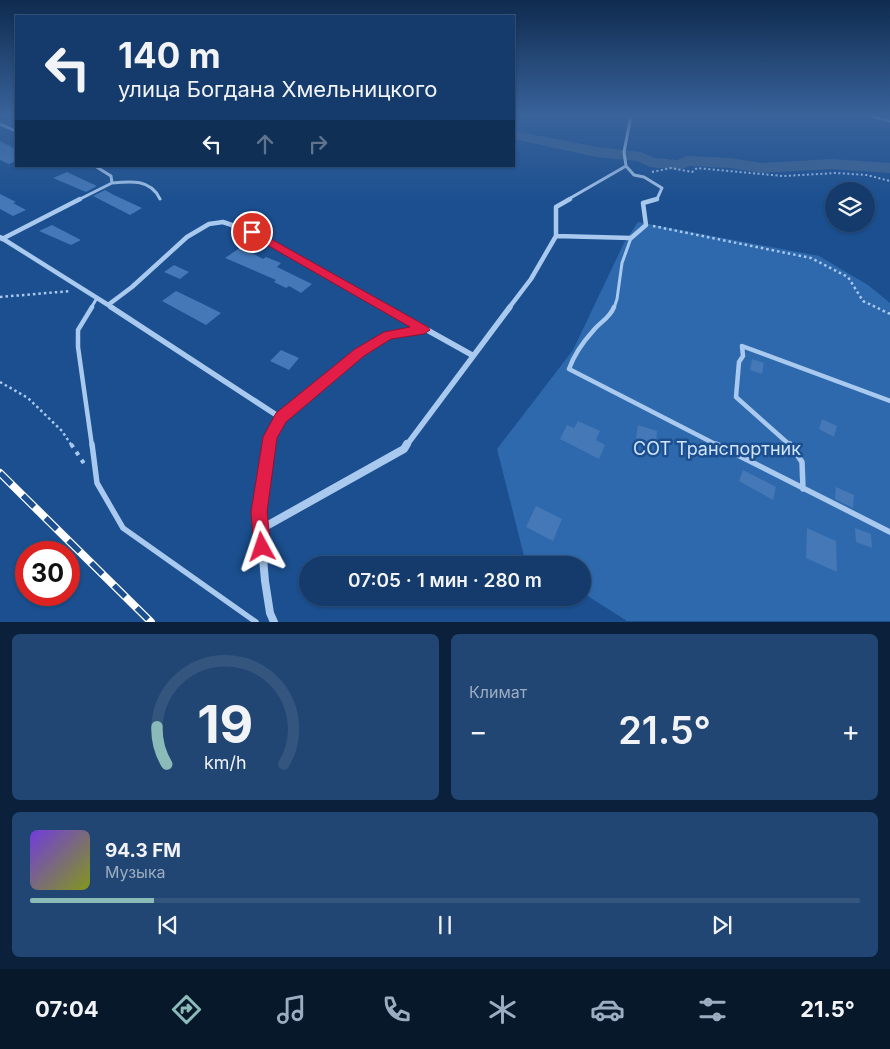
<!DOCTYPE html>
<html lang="ru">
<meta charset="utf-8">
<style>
:root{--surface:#143b6b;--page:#214673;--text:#f1f3f6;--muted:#9dadc1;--line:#33557e;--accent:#8bbbb9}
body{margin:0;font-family:Inter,sans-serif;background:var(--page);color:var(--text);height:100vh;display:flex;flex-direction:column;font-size:19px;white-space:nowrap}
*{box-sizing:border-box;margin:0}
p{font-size:16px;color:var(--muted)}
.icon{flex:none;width:28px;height:28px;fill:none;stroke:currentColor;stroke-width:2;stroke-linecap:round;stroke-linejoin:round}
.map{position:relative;height:622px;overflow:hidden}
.side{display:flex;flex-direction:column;gap:12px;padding:12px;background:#0b203b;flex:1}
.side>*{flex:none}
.banner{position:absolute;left:15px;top:15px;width:500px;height:152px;border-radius:0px;box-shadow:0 1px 4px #0004,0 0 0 1px var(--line);background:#143b6b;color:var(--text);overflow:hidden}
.controls{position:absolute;left:825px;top:182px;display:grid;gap:10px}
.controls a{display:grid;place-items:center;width:50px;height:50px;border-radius:50%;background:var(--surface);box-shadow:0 1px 4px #0004,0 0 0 1px var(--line);font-size:25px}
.speed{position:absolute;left:15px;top:541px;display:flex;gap:10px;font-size:25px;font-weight:700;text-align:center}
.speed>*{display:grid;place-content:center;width:65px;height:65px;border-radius:50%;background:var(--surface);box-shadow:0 1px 4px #0004,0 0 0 1px var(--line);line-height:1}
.speed .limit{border:8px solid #d22;background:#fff;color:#111}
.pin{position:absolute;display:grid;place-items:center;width:42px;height:42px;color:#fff;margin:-21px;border:2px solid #fff;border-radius:50%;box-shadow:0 1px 5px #0007}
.me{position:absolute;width:55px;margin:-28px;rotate:355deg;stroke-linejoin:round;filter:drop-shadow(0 0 4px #0008)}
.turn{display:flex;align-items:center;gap:18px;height:105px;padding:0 20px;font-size:22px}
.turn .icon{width:65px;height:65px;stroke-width:2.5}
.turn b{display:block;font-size:35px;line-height:42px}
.lanes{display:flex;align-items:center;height:48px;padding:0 20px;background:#0003;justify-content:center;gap:25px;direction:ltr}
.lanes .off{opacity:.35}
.big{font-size:38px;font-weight:600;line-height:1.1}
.side .tile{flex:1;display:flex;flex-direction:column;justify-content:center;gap:8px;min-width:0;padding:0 18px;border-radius:8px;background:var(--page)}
.side .dial{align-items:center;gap:0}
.dial svg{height:130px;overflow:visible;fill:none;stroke:var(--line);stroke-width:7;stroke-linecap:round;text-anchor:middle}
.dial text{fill:var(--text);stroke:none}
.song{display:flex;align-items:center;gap:15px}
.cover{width:60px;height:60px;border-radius:8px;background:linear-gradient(135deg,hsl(260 70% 55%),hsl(70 70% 35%))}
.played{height:5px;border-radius:2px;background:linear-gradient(90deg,var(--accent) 15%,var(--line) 15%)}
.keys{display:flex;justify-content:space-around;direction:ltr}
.heat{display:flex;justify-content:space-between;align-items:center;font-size:28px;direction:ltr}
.side .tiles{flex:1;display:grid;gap:12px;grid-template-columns:1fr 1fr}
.tile:last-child{grid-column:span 2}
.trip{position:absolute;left:299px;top:556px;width:292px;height:50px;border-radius:25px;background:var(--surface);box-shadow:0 1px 4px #0004,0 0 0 1px var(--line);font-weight:600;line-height:50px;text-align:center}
.tabs{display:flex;height:80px;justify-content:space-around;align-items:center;background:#08182b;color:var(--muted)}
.tabs .icon{width:35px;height:35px}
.tabs .active{color:var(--accent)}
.tabs b{font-size:22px;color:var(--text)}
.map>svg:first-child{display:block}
.green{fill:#2e69ad}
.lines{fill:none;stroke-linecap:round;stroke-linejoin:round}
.river{fill:#3c6290;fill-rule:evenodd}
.building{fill:#4478b7}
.path-far2{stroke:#a9c9ee;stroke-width:2;stroke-dasharray:2 2.5;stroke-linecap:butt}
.path-far1{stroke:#a9c9ee;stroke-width:2.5;stroke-dasharray:2.5 3;stroke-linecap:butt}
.path{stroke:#a9c9ee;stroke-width:4;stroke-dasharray:4 5.5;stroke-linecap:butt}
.service-far3{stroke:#a9c9ee;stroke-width:2.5}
.service-far2{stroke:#a9c9ee;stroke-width:3}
.service-far1{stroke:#a9c9ee;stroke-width:4.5}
.service{stroke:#a9c9ee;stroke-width:5.5}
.minor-far3{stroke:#a9c9ee;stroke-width:3}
.minor-far2{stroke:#a9c9ee;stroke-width:4.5}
.minor-far1{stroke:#a9c9ee;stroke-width:5.5}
.minor{stroke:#a9c9ee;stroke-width:8}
.rail-casing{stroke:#fff;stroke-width:8}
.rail{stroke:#1b4f8f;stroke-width:5.5;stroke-dasharray:16;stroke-linecap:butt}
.route{fill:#e11d48;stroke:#92132f}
.labels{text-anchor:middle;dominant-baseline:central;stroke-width:5;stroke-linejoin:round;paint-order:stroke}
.near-park-label{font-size:18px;fill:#cfe3fa;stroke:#1b4f8f}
</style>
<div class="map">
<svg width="890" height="622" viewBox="0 0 890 622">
<rect width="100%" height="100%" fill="#1b4f8f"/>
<!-- green -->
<path class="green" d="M638,222L819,256L868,285L890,303V621H627L583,593L582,565H537L524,556L497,449L573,350L624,243Z"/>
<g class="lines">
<!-- river -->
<path class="river" d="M514,131L597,147L641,152L654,158L677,160L687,156L730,158L762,163L831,159L890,163V173L831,169L762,173L730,168L690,166L680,170L650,167L637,161L596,157L514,139Z"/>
</g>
<!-- building -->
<path class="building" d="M0,141L16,149V161L9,164L0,160Z
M67,172L84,180L97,186L86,192L53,178Z
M105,190L114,195L142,208L130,215L93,196Z
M0,194L16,202L13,203L26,210L13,216L0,209Z
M52,225L81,240L71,245L39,231Z
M241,247L263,259L266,257L281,263L277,267L312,284L301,293L289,286L286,288L274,282L276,280L225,258Z
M174,265L189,272L180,279L164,272Z
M176,291L203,304L221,313L206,325L162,301Z
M281,350L299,358L289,370L270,361Z
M752,359L764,363L762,374L750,370Z
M822,419L837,426L834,437L819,429Z
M578,421L600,431L596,440L605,445L599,459L560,439L567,425L574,428Z
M638,425L657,431L656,444L636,438Z
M743,470L776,487L773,500L739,481Z
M836,487L854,495L853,508L835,499Z
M536,506L562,519L553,541L526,527Z
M807,528L836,541L837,572L806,558Z
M855,528L871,534L872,548L856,542Z"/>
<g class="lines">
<!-- path-far2 -->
<path class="path-far2" d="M652,172L671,168L692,172L697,168L783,176L836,173L867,175L890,181"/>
<!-- path-far1 -->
<path class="path-far1" d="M653,226L811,258L848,277L863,301L890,314
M0,297L71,291
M0,382L28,398L62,431L72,446"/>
<!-- path -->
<path class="path" d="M71,444L85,465"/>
<!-- service-far3 -->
<path class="service-far3" d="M874,117L890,121"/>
<!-- service-far2 -->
<path class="service-far2" d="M91,308L97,298
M614,308L617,299L622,263L631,238"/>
<!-- service-far1 -->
<path class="service-far1" d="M614,307C610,318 600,322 593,331C583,342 574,355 569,369L719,446
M92,446L78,347V330L92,307
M791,446L736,397L739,362L743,356L742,346L890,401"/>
<!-- service -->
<path class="service" d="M92,444L97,483L123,528L256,622
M716,444L890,532
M790,444L802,462L803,489"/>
<!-- minor-far3 -->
<path class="minor-far3" d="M631,116L624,152L626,166L634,175L644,177L662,188L657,199L652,200
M0,124L16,131
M95,166L111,176L112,183C131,181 151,179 160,199
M78,200L112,183
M567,200L626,166"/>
<!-- minor-far2 -->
<path class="minor-far2" d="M556,236L631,238L646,225L643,203L657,199
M0,237L113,308
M2,239L80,199
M108,305L132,287L187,237L209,224L223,222L252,232L388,308
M509,308L531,279L556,236V207L570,199"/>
<!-- minor-far1 -->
<path class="minor-far1" d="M111,307L281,418
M386,307L472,355
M269,446L270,437L281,418L359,352L388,335L423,330
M406,446L510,307"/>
<!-- minor -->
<path class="minor" d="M269,444L259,512L265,581L270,613L274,622
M261,529L404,449L407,444"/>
<defs>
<path id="rail" d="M0,473L151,622"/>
</defs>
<!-- rail casing -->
<use href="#rail" class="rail-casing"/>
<!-- rail -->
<use href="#rail" class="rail"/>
</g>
<!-- sky -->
<linearGradient id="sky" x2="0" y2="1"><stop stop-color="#0f2b4f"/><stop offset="0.57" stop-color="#39639b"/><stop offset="1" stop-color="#39639b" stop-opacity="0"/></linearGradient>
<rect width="890" height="203" fill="url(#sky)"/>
<!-- route -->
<path class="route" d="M248,230H255L428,327L430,330L424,334L391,339L364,356L286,422L277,438L267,512L271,547L268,553L262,555L256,553L254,547L251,512L263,437L276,413L355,349L384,332L410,327L248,234Z"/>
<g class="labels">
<!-- near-park labels -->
<g class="near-park-label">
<text x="717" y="448">СОТ Транспортник</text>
</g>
</g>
</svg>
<div class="controls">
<a><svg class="icon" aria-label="layers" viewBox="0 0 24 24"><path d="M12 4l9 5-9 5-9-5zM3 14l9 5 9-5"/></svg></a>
</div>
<div class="speed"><div class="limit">30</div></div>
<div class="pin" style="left:252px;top:232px;background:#d93025"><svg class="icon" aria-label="arrive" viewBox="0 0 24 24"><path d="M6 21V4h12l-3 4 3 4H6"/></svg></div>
<svg class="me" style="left:262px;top:547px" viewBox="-20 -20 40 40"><path d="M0-17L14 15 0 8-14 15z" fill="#e11d48" stroke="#fff" stroke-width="4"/></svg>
<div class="trip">07:05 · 1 мин · 280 m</div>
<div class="banner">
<div class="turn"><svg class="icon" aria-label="left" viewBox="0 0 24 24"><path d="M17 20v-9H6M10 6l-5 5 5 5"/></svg><div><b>140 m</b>улица Богдана Хмельницкого</div></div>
<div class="lanes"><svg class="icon" aria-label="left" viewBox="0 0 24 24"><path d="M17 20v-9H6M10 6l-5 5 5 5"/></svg><svg class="icon off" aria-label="ahead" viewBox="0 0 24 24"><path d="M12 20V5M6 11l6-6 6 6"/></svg><svg class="icon off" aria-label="right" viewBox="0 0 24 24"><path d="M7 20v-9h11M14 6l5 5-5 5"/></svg></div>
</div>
</div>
<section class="side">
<div class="tiles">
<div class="tile dial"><svg viewBox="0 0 100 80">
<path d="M14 69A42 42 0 1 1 86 69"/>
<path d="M14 69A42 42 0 0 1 8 46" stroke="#8bbbb9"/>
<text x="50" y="56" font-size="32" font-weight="700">19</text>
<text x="50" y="72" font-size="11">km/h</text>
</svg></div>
<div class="tile"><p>Климат</p>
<div class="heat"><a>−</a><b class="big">21.5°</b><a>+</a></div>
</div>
<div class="tile">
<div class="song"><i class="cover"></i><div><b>94.3 FM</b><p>Музыка</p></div></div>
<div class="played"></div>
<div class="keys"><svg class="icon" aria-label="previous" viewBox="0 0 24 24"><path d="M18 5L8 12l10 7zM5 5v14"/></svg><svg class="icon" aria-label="pause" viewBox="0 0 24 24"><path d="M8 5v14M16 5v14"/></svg><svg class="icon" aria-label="next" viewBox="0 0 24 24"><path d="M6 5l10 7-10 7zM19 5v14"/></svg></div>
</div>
</div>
</section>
<nav class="tabs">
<b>07:04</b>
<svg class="icon active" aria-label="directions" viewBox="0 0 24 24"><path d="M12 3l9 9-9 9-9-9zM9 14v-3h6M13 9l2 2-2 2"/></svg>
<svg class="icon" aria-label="music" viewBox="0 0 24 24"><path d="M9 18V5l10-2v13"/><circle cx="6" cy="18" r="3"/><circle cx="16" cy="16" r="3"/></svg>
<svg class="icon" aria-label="phone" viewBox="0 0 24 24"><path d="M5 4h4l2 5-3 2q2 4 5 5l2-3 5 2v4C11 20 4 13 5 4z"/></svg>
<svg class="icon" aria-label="climate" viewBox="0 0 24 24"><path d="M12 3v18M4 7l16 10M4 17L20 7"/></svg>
<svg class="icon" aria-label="car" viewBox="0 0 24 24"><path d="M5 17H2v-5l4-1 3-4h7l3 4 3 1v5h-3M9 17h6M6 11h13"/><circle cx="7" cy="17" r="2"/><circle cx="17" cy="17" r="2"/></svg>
<svg class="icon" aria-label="filters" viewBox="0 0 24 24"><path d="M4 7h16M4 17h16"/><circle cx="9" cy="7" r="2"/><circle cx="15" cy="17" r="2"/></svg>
<b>21.5°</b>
</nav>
